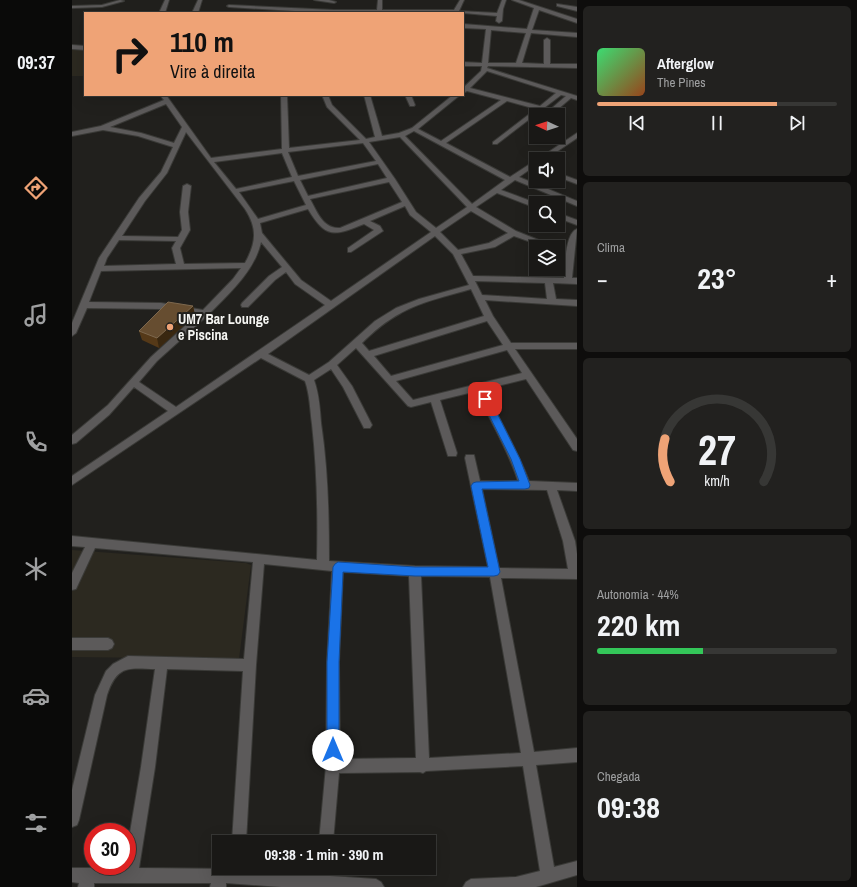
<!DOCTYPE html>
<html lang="pt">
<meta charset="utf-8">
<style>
:root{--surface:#191816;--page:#22211f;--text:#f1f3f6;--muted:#9fa0a1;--line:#373735;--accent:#efa376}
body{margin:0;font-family:"Archivo Narrow",sans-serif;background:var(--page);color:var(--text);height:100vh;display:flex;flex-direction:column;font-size:15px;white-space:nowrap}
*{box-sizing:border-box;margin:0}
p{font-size:13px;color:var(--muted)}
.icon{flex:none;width:22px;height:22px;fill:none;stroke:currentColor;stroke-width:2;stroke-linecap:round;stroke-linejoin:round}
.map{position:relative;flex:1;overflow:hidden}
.drawer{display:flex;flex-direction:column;gap:6px;padding:6px;background:#0e0d0c;width:280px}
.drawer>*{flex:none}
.banner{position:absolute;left:12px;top:12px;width:380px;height:84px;border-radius:0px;box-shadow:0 4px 16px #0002,0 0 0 1px var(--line);background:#efa376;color:#111;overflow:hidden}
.needle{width:26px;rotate:273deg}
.fabs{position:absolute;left:457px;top:108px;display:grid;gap:8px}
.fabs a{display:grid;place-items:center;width:36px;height:36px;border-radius:0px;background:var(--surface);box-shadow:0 4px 16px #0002,0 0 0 1px var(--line);font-size:20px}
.speed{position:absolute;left:12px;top:823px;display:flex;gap:8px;font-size:20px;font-weight:700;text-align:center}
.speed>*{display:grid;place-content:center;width:52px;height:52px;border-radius:50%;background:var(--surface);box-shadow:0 4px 16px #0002,0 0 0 1px var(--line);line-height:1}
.speed .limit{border:6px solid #d22;background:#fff;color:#111}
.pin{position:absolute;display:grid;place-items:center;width:34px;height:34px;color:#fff;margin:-17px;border-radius:8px;box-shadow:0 2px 6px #0006}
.me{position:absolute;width:44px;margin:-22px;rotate:0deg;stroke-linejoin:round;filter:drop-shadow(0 0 3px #0008)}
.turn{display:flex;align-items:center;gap:14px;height:84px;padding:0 20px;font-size:18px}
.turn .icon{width:52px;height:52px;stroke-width:2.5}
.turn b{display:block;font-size:28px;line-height:34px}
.big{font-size:30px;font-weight:700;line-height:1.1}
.drawer .widget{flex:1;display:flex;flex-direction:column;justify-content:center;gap:6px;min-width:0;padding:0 14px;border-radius:6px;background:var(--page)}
.drawer .dial{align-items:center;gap:0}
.dial svg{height:104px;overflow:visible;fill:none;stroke:var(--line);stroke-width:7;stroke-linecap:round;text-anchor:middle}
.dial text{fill:var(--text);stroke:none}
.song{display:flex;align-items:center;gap:12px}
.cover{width:48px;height:48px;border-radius:6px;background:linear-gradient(135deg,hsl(140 70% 55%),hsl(20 70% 35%))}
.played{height:4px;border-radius:2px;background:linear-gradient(90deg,var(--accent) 75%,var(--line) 75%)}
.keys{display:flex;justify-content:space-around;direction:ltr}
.heat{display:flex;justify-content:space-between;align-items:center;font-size:22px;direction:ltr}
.charge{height:6px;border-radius:3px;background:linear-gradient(90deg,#34c759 44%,var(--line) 0)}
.trip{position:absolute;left:140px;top:835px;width:224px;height:40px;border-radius:0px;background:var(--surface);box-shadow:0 4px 16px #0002,0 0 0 1px var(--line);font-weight:700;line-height:40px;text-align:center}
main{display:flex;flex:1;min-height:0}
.dock{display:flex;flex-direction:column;width:72px;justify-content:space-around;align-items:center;background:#0a0a09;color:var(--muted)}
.dock .icon{width:28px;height:28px}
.dock .selected{color:var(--accent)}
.dock b{font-size:18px;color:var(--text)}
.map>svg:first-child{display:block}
.built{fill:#2c2920}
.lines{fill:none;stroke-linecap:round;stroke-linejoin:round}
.minor-casing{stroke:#3a3a37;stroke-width:2}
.minor{fill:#5c5a5a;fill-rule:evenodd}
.wall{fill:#553918}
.shaded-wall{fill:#392710}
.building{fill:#664d30;stroke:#7d684e}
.route{fill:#1a73e8;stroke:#114b97}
.poi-dot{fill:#efa376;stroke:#21201d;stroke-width:1.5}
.labels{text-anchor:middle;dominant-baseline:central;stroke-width:4;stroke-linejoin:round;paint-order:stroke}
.poi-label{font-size:14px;font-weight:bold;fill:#f5f5f2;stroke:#21201d;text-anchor:start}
</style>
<main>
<nav class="dock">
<b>09:37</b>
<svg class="icon selected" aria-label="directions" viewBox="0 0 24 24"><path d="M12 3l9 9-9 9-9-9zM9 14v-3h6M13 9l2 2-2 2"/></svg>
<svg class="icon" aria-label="music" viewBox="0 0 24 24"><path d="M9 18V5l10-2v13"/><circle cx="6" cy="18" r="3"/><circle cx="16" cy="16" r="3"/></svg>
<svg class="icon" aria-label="phone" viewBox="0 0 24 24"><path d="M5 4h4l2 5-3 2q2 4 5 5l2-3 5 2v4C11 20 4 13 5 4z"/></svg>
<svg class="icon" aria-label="climate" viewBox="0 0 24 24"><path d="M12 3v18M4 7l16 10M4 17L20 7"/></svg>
<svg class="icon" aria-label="car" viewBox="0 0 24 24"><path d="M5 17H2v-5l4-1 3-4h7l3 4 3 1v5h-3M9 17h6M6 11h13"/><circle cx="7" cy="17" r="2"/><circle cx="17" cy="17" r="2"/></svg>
<svg class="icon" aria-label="filters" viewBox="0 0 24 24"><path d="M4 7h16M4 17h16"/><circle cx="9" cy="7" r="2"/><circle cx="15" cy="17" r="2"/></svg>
</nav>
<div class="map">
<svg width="505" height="887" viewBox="0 0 505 887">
<rect width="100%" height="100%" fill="#21201d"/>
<!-- built -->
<path class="built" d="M0,49L13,50V76H0Z
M0,550L174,563L179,565L167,659L0,657Z"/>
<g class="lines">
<defs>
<path id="minor" d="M48,0L52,1L30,7L0,8V6L30,5Z
M93,0H97L93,13H87Z
M126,0H130L126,13H120Z
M242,0H257L264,2L262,3Z
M306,0H310V10H382L388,0H392L387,11L425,13L430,0H434L431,9L430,21L427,23L424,21L425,16L391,13H255L157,7L155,6L157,5L262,10H305Z
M440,0H447L505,19V23L467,10L460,30L505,33V37L459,33L450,63L472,64V40L475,38L478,40V64H505V68L416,66L415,68L505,96V100L499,98L479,115H472L494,96L489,95L425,144H421V142L464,109L435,101L374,143L438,177L464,160V165L447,177L505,201V206L443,180L429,190L464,203V208L425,193L404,207L444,231L484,247H473L442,236L423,247L389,254L401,276L492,278C493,267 493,233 505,229L500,278H505V284L481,283L484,299L505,300V306L413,300L421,316L439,343H505V349H443L505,439V451L501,450L454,379L413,389C427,420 445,449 457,481L505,483V491L485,490L503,541L505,554V579L429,578L462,752L505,748V762L464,765L482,867L505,861V875L464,887H391L394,882L399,879L444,877L468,871L451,766L354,771L351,773L348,772L267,773L261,842H247L254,766L255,662L260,571L192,564L184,665L174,842H160L171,671L95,669L83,767L67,868L164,869L243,875L244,868H258V876L304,879L309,882L312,887H209L154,883V887H138L139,883H22V887H6L7,883L0,882V868H52V866H55V850L69,767L83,669C56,668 45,665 35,695L7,820L5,825L0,827V790L23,695L34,671L41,664L56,656L172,659L181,562L23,548L4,589L0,590V573L13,547L0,546V536L245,560C246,514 245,469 240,424C238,410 238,395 233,381L189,358L0,485V476L96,411L62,387L37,415L4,443L0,444V435L36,405L79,357L126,314L89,309L15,308L4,333L0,336V323L27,258L67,198L89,172L101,147L66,136L31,130L0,136V132L29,126L92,100L88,95H94L139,158L210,149L209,95H215L217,148L288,140L255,107L250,95H256L260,105L294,139L303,137L292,95H298L310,136L327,133L340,128L381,95H388L346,129L369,141L429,100L395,91L391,93V88L409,71L410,66H391V62L410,63L414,29L391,28V24L455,29L462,8ZM419,30L454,33L444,63H416ZM415,71L484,93L468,106L398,88ZM94,104L110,127L102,143L69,133L38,127ZM342,131L433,180L400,204L333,136ZM114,132L173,209C186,229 184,243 173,263L112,264L108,248L118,230L116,212L119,186L115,184L111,186L108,212L110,230L106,237L50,236L73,201L95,173ZM328,137L395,207L364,228L344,212L323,179L297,142ZM291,143L304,161L226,176L216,152ZM210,153L220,177L164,189L142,162ZM306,164L315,178L236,196L228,180ZM222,181L234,205L186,219L167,192ZM317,182L330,202L268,228C251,229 245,212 238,199ZM333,206L338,215L359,232L259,301L229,280L190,233L188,223L236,209C254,239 262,236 292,224L302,230L276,248V252H279L311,231L308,226L298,221ZM399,211L436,233L417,243L386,250L368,232ZM363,236L381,254L397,285L347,299L324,308L303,321L257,362L237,375L196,354ZM47,240L104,241L100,248L104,264L32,266L35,258ZM189,242L210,267L197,276L170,303L169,305L170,307H176L203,280L214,272L223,284L253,305L104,407L67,382L85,361L135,316L138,315L139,312C158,293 183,270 189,242ZM169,268L161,279L131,310L89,303L17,302L29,271ZM403,281L473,283L475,299L410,295ZM399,289L412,316L297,351L290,343C302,331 314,321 329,313C350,301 376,296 399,289ZM415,321L431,345L319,376L302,356ZM284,348L336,406L339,407L359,402L376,456H384L385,453L368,400L405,391C418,422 436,449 446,481H408L402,455H394L393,458L416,567L343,566L257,561C257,515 256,469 249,423C248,408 247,394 242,380L259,369L271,387L292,428H298L300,425L280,386L265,365ZM435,350L450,373L341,400L324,381ZM410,489L475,490L491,541L496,569L427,568ZM271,572L337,576L344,758L268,759L267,662ZM349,576L418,577L449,753L357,758Z
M485,4L505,7V11L485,6Z
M0,45L13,46V50L0,49Z
M333,95H339L343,105L342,106H338Z
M505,133V138L474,159H466Z
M486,173L505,180V184L486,177Z
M486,213L505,220V225L486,218Z
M0,638H36L40,640L42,644L40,648L36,650H0Z"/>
</defs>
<!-- minor casing -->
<use href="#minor" class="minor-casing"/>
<!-- minor -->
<use href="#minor" class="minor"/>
</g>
<!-- wall -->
<path class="wall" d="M121,306L123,315L87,348L70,340L67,331Z"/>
<!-- shaded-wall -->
<path class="shaded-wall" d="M121,306L123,315L87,348L85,338Z"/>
<!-- building -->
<path class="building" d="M96,302L121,306L85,338L67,331Z"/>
<!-- route -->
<path class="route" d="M413,396L418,399L448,459L458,485L457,488L453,489H410L428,572L426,575L422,576H343L271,572L267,662V750L266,755L261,756L257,755L255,750V662L261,567L263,564L266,562L343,567H416L399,486L401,483L404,482L447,481L439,459L409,399Z"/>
<!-- markers -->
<circle class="poi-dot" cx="98" cy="327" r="4"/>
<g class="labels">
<!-- poi labels -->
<g class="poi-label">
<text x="106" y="319">UM7 Bar Lounge<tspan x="106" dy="16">e Piscina</tspan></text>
</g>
</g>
</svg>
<div class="fabs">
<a><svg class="needle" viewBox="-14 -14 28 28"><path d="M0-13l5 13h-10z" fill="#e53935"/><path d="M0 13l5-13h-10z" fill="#9fa0a1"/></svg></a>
<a><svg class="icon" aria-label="sound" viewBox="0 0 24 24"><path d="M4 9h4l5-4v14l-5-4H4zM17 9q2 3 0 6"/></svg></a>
<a><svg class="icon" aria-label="search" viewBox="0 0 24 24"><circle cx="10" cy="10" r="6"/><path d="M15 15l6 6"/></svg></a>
<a><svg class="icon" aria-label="layers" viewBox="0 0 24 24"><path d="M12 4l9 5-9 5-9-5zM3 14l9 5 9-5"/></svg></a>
</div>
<div class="speed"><div class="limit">30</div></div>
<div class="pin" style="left:413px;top:399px;background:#d93025"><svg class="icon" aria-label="arrive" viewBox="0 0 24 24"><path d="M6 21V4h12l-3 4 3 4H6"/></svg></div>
<svg class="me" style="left:261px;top:750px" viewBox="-20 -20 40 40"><circle r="19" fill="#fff"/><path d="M0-13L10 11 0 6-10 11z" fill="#1a73e8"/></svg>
<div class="trip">09:38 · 1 min · 390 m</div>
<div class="banner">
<div class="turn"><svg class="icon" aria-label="right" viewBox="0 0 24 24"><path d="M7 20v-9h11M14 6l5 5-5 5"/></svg><div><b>110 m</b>Vire à direita</div></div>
</div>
</div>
<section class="drawer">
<div class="widget">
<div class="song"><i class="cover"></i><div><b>Afterglow</b><p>The Pines</p></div></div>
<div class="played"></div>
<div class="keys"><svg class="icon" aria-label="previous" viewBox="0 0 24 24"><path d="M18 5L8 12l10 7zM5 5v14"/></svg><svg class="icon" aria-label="pause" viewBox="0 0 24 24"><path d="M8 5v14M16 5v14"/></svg><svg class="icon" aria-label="next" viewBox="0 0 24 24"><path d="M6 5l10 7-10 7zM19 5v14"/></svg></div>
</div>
<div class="widget"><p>Clima</p>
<div class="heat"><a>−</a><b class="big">23°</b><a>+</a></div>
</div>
<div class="widget dial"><svg viewBox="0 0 100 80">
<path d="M14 69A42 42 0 1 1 86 69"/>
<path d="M14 69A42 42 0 0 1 10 36" stroke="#efa376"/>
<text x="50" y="56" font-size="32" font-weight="700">27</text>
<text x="50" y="72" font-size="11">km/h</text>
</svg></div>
<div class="widget"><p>Autonomia · 44%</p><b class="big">220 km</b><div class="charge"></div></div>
<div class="widget"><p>Chegada</p><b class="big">09:38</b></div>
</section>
</main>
